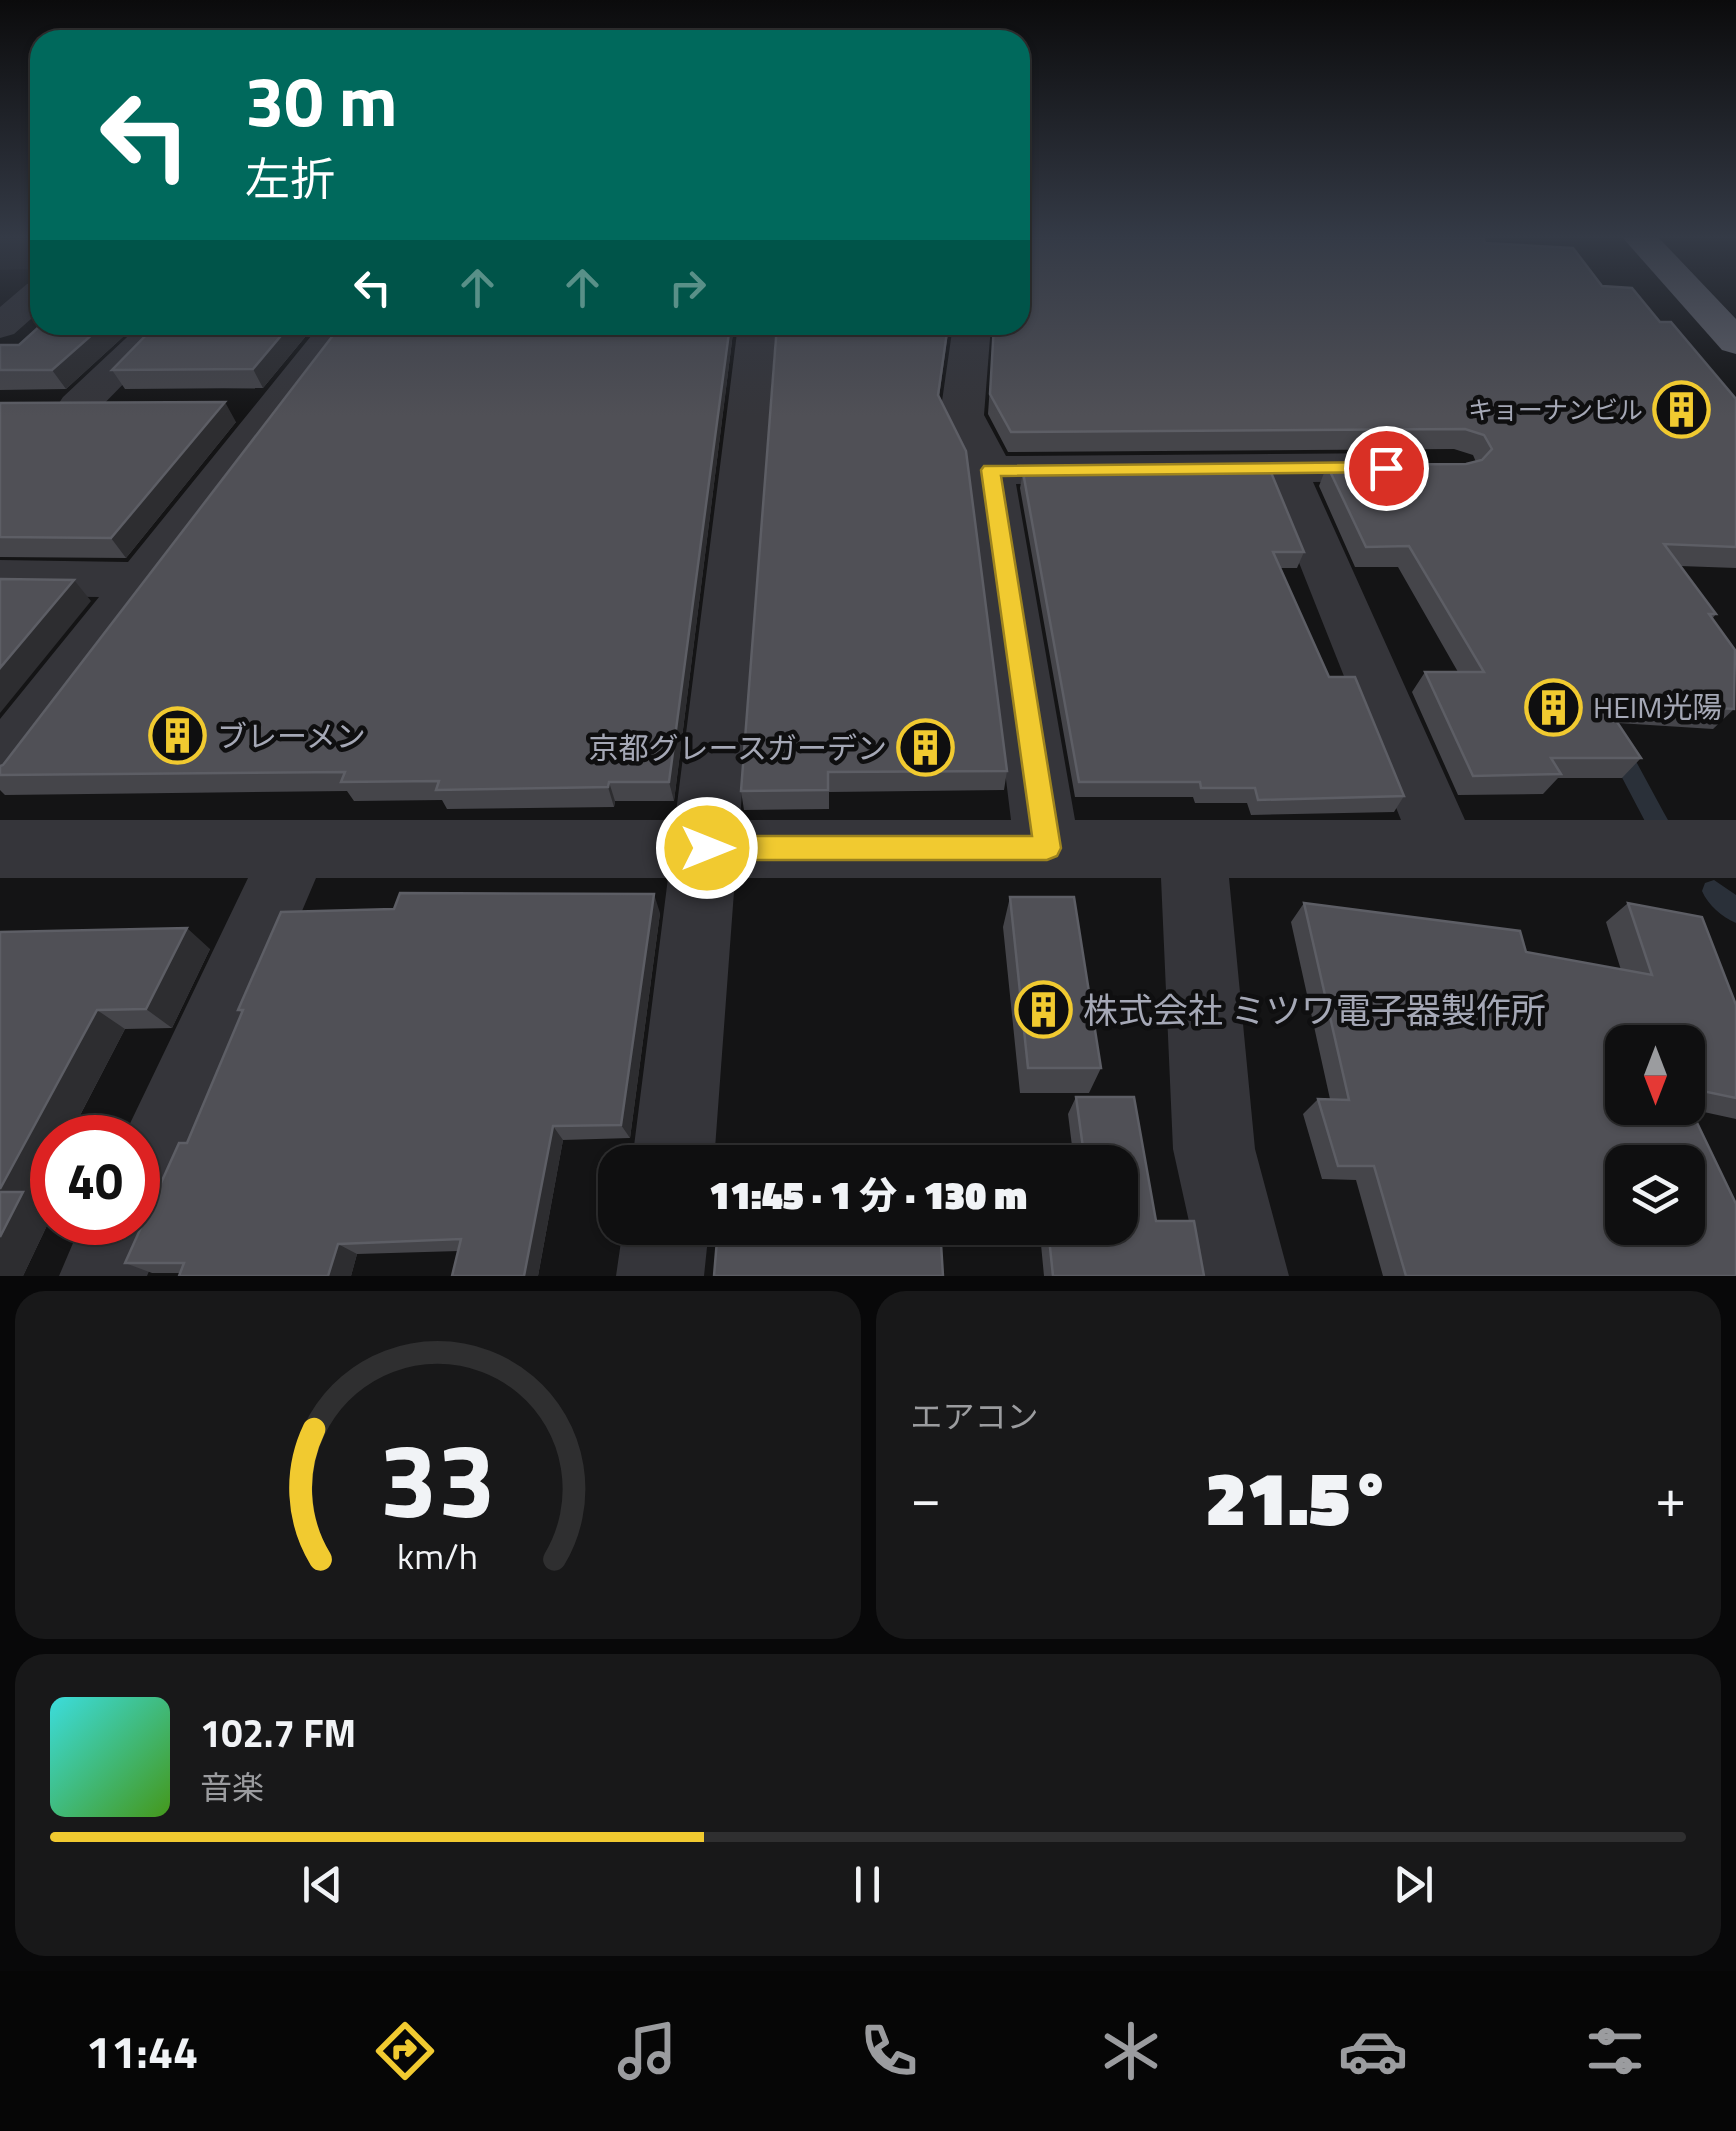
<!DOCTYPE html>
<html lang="ja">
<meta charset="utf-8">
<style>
:root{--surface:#0f0f10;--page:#181819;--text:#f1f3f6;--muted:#9b9c9f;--line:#2f2f30;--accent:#f1ca30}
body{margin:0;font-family:"Titillium Web","Noto Sans JP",sans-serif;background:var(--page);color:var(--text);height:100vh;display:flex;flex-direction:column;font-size:38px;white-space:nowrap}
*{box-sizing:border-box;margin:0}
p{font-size:32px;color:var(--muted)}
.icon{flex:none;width:55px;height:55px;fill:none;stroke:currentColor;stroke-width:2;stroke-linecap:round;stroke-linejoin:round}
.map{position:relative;height:1276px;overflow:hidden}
.sheet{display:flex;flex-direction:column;gap:15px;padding:15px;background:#080809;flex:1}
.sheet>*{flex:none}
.banner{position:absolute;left:30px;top:30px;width:1000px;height:305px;border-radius:30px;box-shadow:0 2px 8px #0004,0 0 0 2px var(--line);background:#00695c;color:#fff;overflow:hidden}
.needle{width:65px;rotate:180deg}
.controls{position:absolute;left:1605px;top:1025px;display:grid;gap:20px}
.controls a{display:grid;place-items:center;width:100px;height:100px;border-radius:20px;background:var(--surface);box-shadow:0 2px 8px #0004,0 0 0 2px var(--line);font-size:50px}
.speed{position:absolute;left:30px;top:1115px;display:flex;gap:20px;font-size:50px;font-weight:700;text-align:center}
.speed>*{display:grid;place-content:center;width:130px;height:130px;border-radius:50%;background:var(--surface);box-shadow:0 2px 8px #0004,0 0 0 2px var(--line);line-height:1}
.speed .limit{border:15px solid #d22;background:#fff;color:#111}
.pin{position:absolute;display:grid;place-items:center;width:85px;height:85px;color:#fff;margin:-42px;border:5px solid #fff;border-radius:50%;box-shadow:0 2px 10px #0007}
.me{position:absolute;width:110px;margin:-55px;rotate:90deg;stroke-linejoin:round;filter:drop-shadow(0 0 8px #0008)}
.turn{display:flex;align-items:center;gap:35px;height:210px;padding:0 50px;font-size:45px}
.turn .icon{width:130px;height:130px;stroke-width:2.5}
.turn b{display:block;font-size:70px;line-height:85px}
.lanes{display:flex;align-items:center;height:95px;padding:0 50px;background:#0003;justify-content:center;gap:50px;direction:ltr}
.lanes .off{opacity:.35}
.big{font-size:75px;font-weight:800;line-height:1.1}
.sheet .card{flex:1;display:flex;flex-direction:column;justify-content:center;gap:15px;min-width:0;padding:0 35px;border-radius:30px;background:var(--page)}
.sheet .dial{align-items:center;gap:0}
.dial svg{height:260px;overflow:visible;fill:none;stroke:var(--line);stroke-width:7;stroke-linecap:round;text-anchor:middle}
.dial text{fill:var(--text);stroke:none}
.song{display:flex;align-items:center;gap:30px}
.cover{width:120px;height:120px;border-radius:15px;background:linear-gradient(135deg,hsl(180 70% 55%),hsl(100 70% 35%))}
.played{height:10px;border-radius:5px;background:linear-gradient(90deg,var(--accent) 40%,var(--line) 40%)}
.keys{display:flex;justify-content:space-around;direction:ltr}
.heat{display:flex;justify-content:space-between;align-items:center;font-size:55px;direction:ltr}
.sheet .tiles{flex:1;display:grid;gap:15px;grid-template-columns:1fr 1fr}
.card:last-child{grid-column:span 2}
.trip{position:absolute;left:598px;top:1145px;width:540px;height:100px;border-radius:30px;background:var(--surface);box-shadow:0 2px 8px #0004,0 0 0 2px var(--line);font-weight:800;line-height:100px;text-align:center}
.tabs{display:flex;height:160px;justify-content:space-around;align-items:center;background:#060606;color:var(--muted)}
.tabs .icon{width:70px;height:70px}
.tabs .active{color:var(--accent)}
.tabs b{font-size:45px;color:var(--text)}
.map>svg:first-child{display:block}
.built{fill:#202022}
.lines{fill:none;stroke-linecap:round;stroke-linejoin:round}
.stream{fill:#2a3039;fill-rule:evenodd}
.minor{fill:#35353a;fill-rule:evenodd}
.highway{fill:#61626b;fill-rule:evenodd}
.wall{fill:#45454a;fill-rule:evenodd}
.shaded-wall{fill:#2d2d30}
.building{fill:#505056;stroke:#5d5e65;stroke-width:2.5;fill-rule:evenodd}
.route{fill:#f1ca30;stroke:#9d831f;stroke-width:2.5}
.labels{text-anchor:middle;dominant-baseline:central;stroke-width:9;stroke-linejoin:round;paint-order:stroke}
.far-poi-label{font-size:25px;fill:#a5a8b6;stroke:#0f0f10;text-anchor:end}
.poi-label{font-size:30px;fill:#a5a8b6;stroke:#0f0f10;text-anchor:start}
.near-poi-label{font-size:35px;fill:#a5a8b6;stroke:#0f0f10;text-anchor:start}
</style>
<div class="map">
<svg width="1736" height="1276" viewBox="0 0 1736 1276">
<rect width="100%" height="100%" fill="#141415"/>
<!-- built -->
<path class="built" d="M0,237H40V269L0,270Z"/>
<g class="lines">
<!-- stream -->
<path class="stream" d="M1617,738L1625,741L1664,813L1668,820L1664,827L1656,830L1648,827L1606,747L1609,741Z
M1714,880L1736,895V923C1722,917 1708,905 1702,891L1705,883Z"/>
<!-- minor -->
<path class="minor" d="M40,281V311L14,334L0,338V307L27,284Z
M140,325H181L93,415L78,419L63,415L57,406L63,397Z
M320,325H359L22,782L0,789V719L99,597L0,596V560L128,562Z
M738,325H776L740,820H1011L968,470L940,415L953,325H991L984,415L1006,456L1401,453L1417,457L1424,467L1417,477L1401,481L1313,482L1465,820H1736V878H1229L1255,1149L1289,1276H1201L1173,1149L1161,878H735L714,1162H632L668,878H316L147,1276H59L82,1222H138V1138H123L248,878H0V820H675ZM1267,482L1401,820H1075L1016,484Z
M623,1228H709L704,1276H616Z"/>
<!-- highway -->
<path class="highway" d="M1622,237H1658L1736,319V354L1722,350Z"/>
</g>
<!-- wall -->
<path class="wall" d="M1485,243L1602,286L1660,322L1736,399V568L1680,566L1716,614L1712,619L1734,709L1713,729L1618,723L1641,758L1622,778H1558L1543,794L1458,795L1412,692L1425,672H1458L1398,567H1355L1319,486L1327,465L1466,464L1476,462L1473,455L1454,449L1008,452L988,414L994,325H1020Z
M41,325H136L66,389L0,390V345H19Z
M315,325L263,388L125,389L112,370Z
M341,325H734L674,801H615L614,807L447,809L442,800L354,801L347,791L5,795L0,790V766L3,765Z
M777,325H949L939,397L1007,771L1004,790L829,792V809L744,810L741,791Z
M0,403L236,422L126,558L0,557Z
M1023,472L1304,552L1297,568H1280L1329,677L1404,796L1394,812L1251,815L1247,803H1195L1193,797H1075L1020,488Z
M1010,897L1101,1068L1089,1093H1020L1003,927Z
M1304,903L1526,952L1621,970L1606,922L1628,903L1736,1005V1119L1690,1109L1736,1276H1383L1356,1180L1322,1179L1303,1114L1318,1099H1330L1291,922ZM1688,1042V1108H1622Z
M660,913L630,1138L563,1140L538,1276H452L459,1251L357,1254L351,1276H179L180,1273H152L125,1263L187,1143L242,1013L238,1010Z
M0,932L210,949L172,1028L125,1029L37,1198L52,1204V1215L23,1276H0Z
M1076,1097H1134L1156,1221H1194L1204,1276H1044L1040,1234L1043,1228H1120V1162H1074L1068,1114Z"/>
<!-- shaded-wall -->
<path class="shaded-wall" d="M103,325H136L66,389L52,370Z
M290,325H315L263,388L253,369Z
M730,325H734L674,801L669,782Z
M948,325H949L936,414L938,395Z
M225,402L236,422L126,558L111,538Z
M74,580L91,601L0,713V668Z
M609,782L615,801L614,807L608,787Z
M654,894L660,913L630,1138L621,1125Z
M187,928L210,949L172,1028L146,1009Z
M97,1010L125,1029L68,1138H52V1168L37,1198L52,1204V1215L23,1276H0V1189Z
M553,1126L563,1140L538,1276H524Z
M338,1244L357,1254L351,1276H328Z"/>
<!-- building -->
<path class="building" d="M1020,237H1483L1485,243L1573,248L1602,286L1632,288L1660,322H1671L1736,399V547L1664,544L1716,614H1709L1735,650L1734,709L1603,701L1641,758H1551L1561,774L1473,776L1425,672H1484L1409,546L1366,547L1327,465L1466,464L1482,460L1492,449L1484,435L1465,429L1011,432L990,394L994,325H1020Z
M41,325H103L52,370H0V345H19Z
M156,325H290L253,369L112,370Z
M341,325H730L669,782H609L608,787L436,790L439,781L341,782L345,772L0,775V766L3,765Z
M777,325H948L938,395L966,451L1007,771L828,772V790L741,791Z
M225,402L111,538L0,537V403Z
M1270,470L1304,552H1273L1329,677H1355L1404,796L1258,800L1255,788H1201L1200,782H1079L1023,472Z
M0,579L74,580L0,668Z
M400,893L654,894L621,1125L553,1126L524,1276H452L461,1239L338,1244L328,1276H179L184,1263H125L179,1143H187L243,1010H238L281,912L394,909Z
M1010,897H1074L1101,1068H1028Z
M1304,903L1520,931L1526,952L1652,975L1628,903L1702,917L1736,1005V1098L1688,1088V1042H1622V1108H1688V1104L1736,1204V1276H1406L1374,1166H1338L1318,1099L1349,1100ZM1622,1162H1688V1228H1622Z
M187,928L146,1009L97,1010L0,1189V932Z
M1076,1097H1134L1156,1221H1194L1204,1276H1053L1048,1228H1120V1162H1085Z
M0,1192H23L0,1237Z
M718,1228H940L943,1276H714Z"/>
<!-- sky -->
<linearGradient id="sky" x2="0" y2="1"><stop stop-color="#0b0b0c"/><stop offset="0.57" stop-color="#343a46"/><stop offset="1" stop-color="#343a46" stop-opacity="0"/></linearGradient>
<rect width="1736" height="416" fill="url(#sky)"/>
<!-- route -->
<path class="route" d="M1386,462L1396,468L1393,472L1001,476L1061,848L1057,856L1047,860H707L697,856L693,848L697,840L707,836H1032L981,470L984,466Z"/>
<!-- icons -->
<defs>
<symbol id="building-ring" viewBox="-11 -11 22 22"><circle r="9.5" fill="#0f0f10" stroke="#f1ca30" stroke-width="1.5"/><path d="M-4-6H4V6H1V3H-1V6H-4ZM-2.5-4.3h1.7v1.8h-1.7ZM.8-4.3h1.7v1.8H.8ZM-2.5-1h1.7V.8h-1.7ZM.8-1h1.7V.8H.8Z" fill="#f1ca30"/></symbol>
</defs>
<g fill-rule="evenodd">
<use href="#building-ring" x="1650" y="378" width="63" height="63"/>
<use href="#building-ring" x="1522" y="676" width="63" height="63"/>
<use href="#building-ring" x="146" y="704" width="63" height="63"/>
<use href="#building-ring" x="894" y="716" width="63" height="63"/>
<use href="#building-ring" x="1012" y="978" width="63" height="63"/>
</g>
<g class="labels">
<!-- far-poi labels -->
<g class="far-poi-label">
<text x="1643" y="410">キョーナンビル</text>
</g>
<!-- poi labels -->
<g class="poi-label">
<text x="1593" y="707">HEIM光陽</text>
<text x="217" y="736">ブレーメン</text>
<text x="887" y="748" text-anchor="end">京都グレースガーデン</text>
</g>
<!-- near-poi labels -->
<g class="near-poi-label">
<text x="1083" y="1010">株式会社 ミツワ電子器製作所</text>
</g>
</g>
</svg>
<div class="controls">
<a><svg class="needle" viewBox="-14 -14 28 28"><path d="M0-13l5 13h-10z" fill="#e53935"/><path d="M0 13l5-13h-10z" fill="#9b9c9f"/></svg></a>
<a><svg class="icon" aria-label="layers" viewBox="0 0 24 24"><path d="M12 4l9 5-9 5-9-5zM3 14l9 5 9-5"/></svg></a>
</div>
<div class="speed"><div class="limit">40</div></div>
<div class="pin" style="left:1386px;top:468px;background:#d93025"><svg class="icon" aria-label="arrive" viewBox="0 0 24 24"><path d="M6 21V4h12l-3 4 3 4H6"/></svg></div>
<svg class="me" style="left:707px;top:848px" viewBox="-20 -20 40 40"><circle r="17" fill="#f1ca30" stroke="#fff" stroke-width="3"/><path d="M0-11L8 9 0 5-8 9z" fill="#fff"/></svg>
<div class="trip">11:45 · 1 分 · 130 m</div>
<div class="banner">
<div class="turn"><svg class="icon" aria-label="left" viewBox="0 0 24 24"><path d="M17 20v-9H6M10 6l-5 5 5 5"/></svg><div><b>30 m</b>左折</div></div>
<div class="lanes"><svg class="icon" aria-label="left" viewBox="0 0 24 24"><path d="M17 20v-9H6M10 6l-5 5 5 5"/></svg><svg class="icon off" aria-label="ahead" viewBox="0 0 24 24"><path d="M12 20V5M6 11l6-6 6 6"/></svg><svg class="icon off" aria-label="ahead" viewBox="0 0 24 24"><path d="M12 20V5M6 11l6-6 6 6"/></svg><svg class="icon off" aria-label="right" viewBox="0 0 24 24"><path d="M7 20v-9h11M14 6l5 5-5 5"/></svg></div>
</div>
</div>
<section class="sheet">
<div class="tiles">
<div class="card dial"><svg viewBox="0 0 100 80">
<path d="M14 69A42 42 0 1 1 86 69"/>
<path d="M14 69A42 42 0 0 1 12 29" stroke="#f1ca30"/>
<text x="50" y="56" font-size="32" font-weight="700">33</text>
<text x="50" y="72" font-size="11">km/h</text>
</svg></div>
<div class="card"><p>エアコン</p>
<div class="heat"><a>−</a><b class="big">21.5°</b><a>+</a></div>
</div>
<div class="card">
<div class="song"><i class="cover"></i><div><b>102.7 FM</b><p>音楽</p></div></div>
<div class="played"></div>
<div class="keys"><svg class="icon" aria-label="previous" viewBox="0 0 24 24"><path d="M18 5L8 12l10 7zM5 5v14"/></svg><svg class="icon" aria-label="pause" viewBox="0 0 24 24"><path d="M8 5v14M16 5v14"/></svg><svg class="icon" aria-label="next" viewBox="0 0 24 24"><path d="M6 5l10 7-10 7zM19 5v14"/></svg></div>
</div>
</div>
</section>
<nav class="tabs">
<b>11:44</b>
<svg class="icon active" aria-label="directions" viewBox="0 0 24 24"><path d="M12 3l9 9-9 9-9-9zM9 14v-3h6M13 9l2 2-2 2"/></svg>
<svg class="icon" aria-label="music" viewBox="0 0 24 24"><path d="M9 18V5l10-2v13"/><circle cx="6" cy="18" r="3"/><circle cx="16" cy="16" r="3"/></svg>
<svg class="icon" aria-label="phone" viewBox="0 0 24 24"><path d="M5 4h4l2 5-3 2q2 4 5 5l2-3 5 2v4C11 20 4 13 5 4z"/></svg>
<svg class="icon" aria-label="climate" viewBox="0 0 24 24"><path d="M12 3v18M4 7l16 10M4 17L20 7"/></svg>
<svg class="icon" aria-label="car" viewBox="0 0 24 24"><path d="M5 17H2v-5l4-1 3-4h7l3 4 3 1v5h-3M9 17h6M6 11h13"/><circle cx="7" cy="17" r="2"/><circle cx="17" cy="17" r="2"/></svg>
<svg class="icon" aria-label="filters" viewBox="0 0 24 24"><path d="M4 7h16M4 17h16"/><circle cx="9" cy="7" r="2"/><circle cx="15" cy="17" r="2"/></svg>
</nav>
